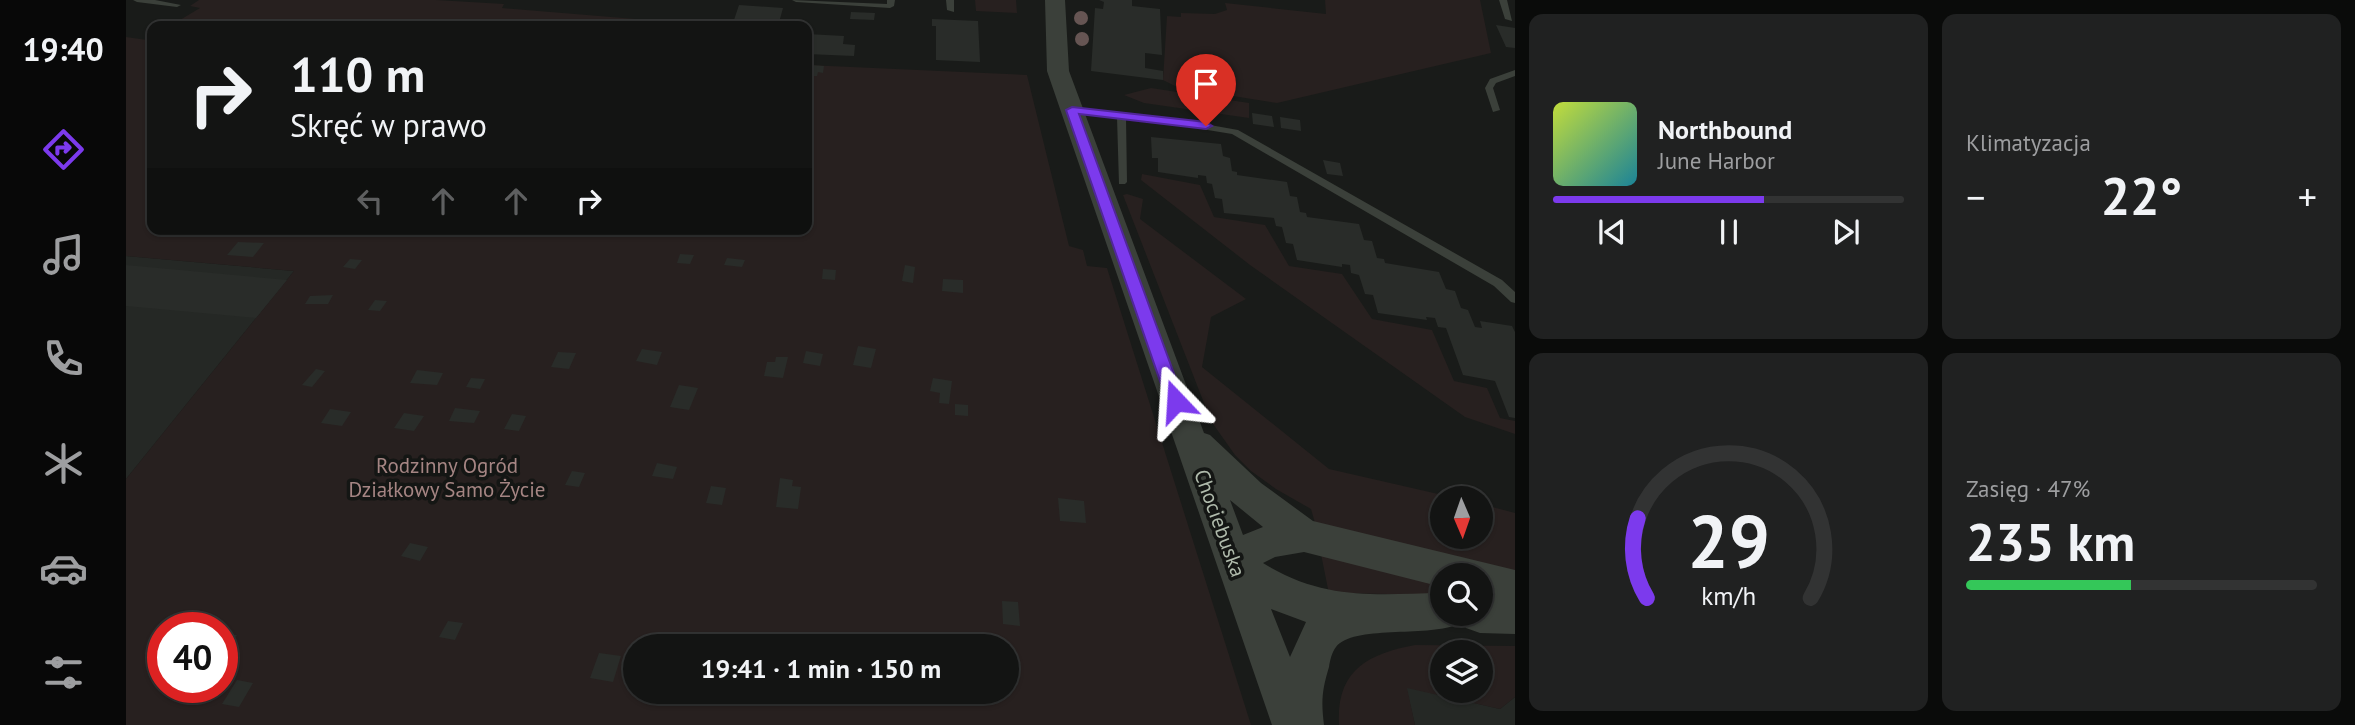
<!DOCTYPE html>
<html lang="pl">
<meta charset="utf-8">
<style>
:root{--surface:#131413;--page:#202121;--text:#f1f3f6;--muted:#9d9ea0;--line:#323333;--accent:#7c3aed}
body{margin:0;font-family:"PT Sans",sans-serif;background:var(--page);color:var(--text);height:100vh;display:flex;flex-direction:column;font-size:26px;white-space:nowrap}
*{box-sizing:border-box;margin:0}
p{font-size:23px;color:var(--muted)}
.icon{flex:none;width:38px;height:38px;fill:none;stroke:currentColor;stroke-width:2;stroke-linecap:round;stroke-linejoin:round}
.map{position:relative;flex:1;overflow:hidden}
.drawer{display:flex;flex-direction:column;gap:14px;padding:14px;background:#0a0b0a;width:840px}
.drawer>*{flex:none}
.hud{position:absolute;left:21px;top:21px;width:665px;height:214px;border-radius:14px;box-shadow:0 2px 5px #0004,0 0 0 2px var(--line);background:#131413;color:var(--text);overflow:hidden}
.needle{width:46px;rotate:178deg}
.controls{position:absolute;left:1304px;top:486px;display:grid;gap:14px}
.controls a{display:grid;place-items:center;width:63px;height:63px;border-radius:50%;background:var(--surface);box-shadow:0 2px 5px #0004,0 0 0 2px var(--line);font-size:35px}
.speed{position:absolute;left:21px;top:612px;display:flex;gap:14px;font-size:35px;font-weight:700;text-align:center}
.speed>*{display:grid;place-content:center;width:91px;height:91px;border-radius:50%;background:var(--surface);box-shadow:0 2px 5px #0004,0 0 0 2px var(--line);line-height:1}
.speed .limit{border:10px solid #d22;background:#fff;color:#111}
.pin{position:absolute;display:grid;place-items:center;width:60px;height:60px;color:#fff;margin:-72px -30px;border-radius:50% 50% 50% 0;rotate:-45deg;box-shadow:0 0 7px #0007}
.pin .icon{rotate:45deg}
.me{position:absolute;width:77px;margin:-38px;rotate:340deg;stroke-linejoin:round;filter:drop-shadow(0 0 5px #0008)}
.turn{display:flex;align-items:center;gap:24px;height:147px;padding:0 28px;font-size:32px}
.turn .icon{width:91px;height:91px;stroke-width:2.5}
.turn b{display:block;font-size:49px;line-height:60px}
.lanes{display:flex;align-items:center;height:66px;padding:0 28px;background:#0003;justify-content:center;gap:35px;direction:ltr}
.lanes .off{opacity:.35}
.big{font-size:52px;font-weight:600;line-height:1.1}
.drawer .card{flex:1;display:flex;flex-direction:column;justify-content:center;gap:10px;min-width:0;padding:0 24px;border-radius:14px;background:var(--page)}
.drawer .dial{align-items:center;gap:0}
.dial svg{height:182px;overflow:visible;fill:none;stroke:var(--line);stroke-width:7;stroke-linecap:round;text-anchor:middle}
.dial text{fill:var(--text);stroke:none}
.song{display:flex;align-items:center;gap:21px}
.cover{width:84px;height:84px;border-radius:10px;background:linear-gradient(135deg,hsl(70 70% 55%),hsl(190 70% 35%))}
.played{height:7px;border-radius:4px;background:linear-gradient(90deg,var(--accent) 60%,var(--line) 60%)}
.keys{display:flex;justify-content:space-around;direction:ltr}
.heat{display:flex;justify-content:space-between;align-items:center;font-size:38px;direction:ltr}
.charge{height:10px;border-radius:5px;background:linear-gradient(90deg,#34c759 47%,var(--line) 0)}
.drawer .tiles{flex:1;display:grid;gap:14px;grid-template-columns:repeat(2,1fr)}
.trip{position:absolute;left:497px;top:634px;width:396px;height:70px;border-radius:35px;background:var(--surface);box-shadow:0 2px 5px #0004,0 0 0 2px var(--line);font-weight:600;line-height:70px;text-align:center}
main{display:flex;flex:1;min-height:0}
.menu{display:flex;flex-direction:column;width:126px;justify-content:space-around;align-items:center;background:#080808;color:var(--muted)}
.menu .icon{width:49px;height:49px}
.menu .on{color:var(--accent)}
.menu b{font-size:32px;color:var(--text)}
.map>svg:first-child{display:block}
.built{fill:#252825}
.green{fill:#27201f;fill-rule:evenodd}
.building{fill:#292c29}
.lines{fill:none;stroke-linecap:round;stroke-linejoin:round}
.service{fill:#3b403a;fill-rule:evenodd}
.tertiary{fill:#3b403a;fill-rule:evenodd}
.tree{fill:#665553}
.route{fill:#7c3aed;stroke:#51269a;stroke-width:2}
.labels{text-anchor:middle;dominant-baseline:central;stroke-width:7;stroke-linejoin:round;paint-order:stroke}
.park-label{font-size:21px;fill:#a58583;stroke:#141614}
.street-label{font-size:21px;fill:#b0bbac;stroke:#141614}
</style>
<main>
<nav class="menu">
<b>19:40</b>
<svg class="icon on" aria-label="directions" viewBox="0 0 24 24"><path d="M12 3l9 9-9 9-9-9zM9 14v-3h6M13 9l2 2-2 2"/></svg>
<svg class="icon" aria-label="music" viewBox="0 0 24 24"><path d="M9 18V5l10-2v13"/><circle cx="6" cy="18" r="3"/><circle cx="16" cy="16" r="3"/></svg>
<svg class="icon" aria-label="phone" viewBox="0 0 24 24"><path d="M5 4h4l2 5-3 2q2 4 5 5l2-3 5 2v4C11 20 4 13 5 4z"/></svg>
<svg class="icon" aria-label="climate" viewBox="0 0 24 24"><path d="M12 3v18M4 7l16 10M4 17L20 7"/></svg>
<svg class="icon" aria-label="car" viewBox="0 0 24 24"><path d="M5 17H2v-5l4-1 3-4h7l3 4 3 1v5h-3M9 17h6M6 11h13"/><circle cx="7" cy="17" r="2"/><circle cx="17" cy="17" r="2"/></svg>
<svg class="icon" aria-label="filters" viewBox="0 0 24 24"><path d="M4 7h16M4 17h16"/><circle cx="9" cy="7" r="2"/><circle cx="15" cy="17" r="2"/></svg>
</nav>
<div class="map">
<svg width="1389" height="725" viewBox="0 0 1389 725">
<rect width="100%" height="100%" fill="#191b19"/>
<!-- built -->
<path class="built" d="M0,256L168,271L0,479Z
M1280,687L1374,709L1389,697V725H1289Z"/>
<!-- green -->
<path class="green" d="M73,0H310L378,4L376,8L570,24L569,26H44L74,8L64,6Z
M849,0H890L891,13L850,11Z
M1199,0H1354L1365,53L1151,103L1051,87L1037,80L1041,16L1055,17V13L1089,14L1101,10L1099,3L1200,14Z
M0,37L21,40L26,37V229H681V65L901,75L943,246L957,250L961,266L981,268L1125,725H0V479L168,271L0,256ZM37,628H96V688H37ZM509,646H880V691H509Z
M1025,88L1123,103V118L1018,103L998,95Z
M1016,174L1074,185L1088,217L1139,225L1163,266L1216,274L1246,319L1306,330L1328,381L1361,388L1374,418L1389,421V434L1339,417L1124,265L1015,180Z
M1001,194L1017,199L1014,219L1120,299L1085,317L1076,367L1203,469L1334,499H1316V537H1354L1355,504L1389,513V571L1189,523L1185,509L1150,489L1125,471L1109,455L1085,421L997,195Z
M1195,554L1316,582V595L1206,593L1202,589Z
M1289,645L1389,646V697L1374,709L1281,688L1289,725H1213C1210,671 1241,654 1289,645ZM1316,653H1354V691H1316Z"/>
<!-- building -->
<path class="building" d="M973,0H1006V6L1034,9L1036,55L1019,53V68L1037,71V80L965,71L969,8L977,9L978,2Z
M613,5L657,8L652,26H606Z
M725,12L749,13L748,20L724,19Z
M806,19L852,21L854,62L810,60V26H806Z
M1370,25L1389,28V48L1380,47Z
M681,34L718,36L717,44L729,45L728,56L681,54Z
M683,65L698,66L697,73L692,72L691,76H681Z
M1126,113L1146,116L1148,127L1127,124Z
M1154,117L1174,120L1175,131L1155,128Z
M1025,137L1095,144L1097,156L1104,158L1106,171L1111,172V175L1161,182L1164,196L1171,197L1174,212L1180,213L1181,217L1233,224L1238,240L1246,241L1251,258L1258,259L1259,263L1313,272L1320,289L1329,291L1335,308L1342,310L1349,327L1356,328L1354,321L1386,326L1389,332V418L1383,417L1369,381L1337,375L1320,328L1312,327L1309,318L1300,317L1301,320L1252,313L1247,295L1239,294L1233,275L1225,273L1224,265L1216,264V267L1171,260L1167,244L1160,243L1156,227L1150,226L1148,218L1098,213L1096,199L1089,198L1086,184L1081,183L1080,176L1072,175V178L1032,172V158H1026Z
M1197,160L1214,163L1217,176L1201,174Z
M112,242L138,243L127,257L101,255Z
M554,254L568,255L564,264L551,263Z
M601,258L619,260L616,267L598,265Z
M224,259L236,260L229,269L217,267Z
M0,265L161,280L130,318L0,306Z
M779,265L789,267L787,283L776,281Z
M697,269L710,270L709,280L696,279Z
M817,279L837,280V293L816,291Z
M207,295L202,304H179L184,296Z
M249,300L261,301L254,311L242,310Z
M732,346L750,349L745,368L727,365Z
M516,349L536,352L531,365L510,361Z
M680,351L697,354L694,366L677,363Z
M432,352L450,353L443,369L425,367Z
M650,357H662L657,378L638,376L641,362H649Z
M190,369L199,371L186,387L176,385Z
M291,370L317,373L311,385L284,383Z
M345,378L359,379L354,389L340,387Z
M807,378L826,381L823,404L813,403L814,393L804,391Z
M553,385L572,388L563,410L544,407Z
M829,404L842,405V416L829,415Z
M329,408L354,411L348,423L323,421Z
M204,409L225,412L216,426L195,423Z
M278,413L298,416L288,431L268,428Z
M386,414L400,416L393,431L378,429Z
M531,463L551,467L547,479L526,476Z
M446,471L459,473L453,487L439,485Z
M654,478L667,480L666,486L675,487L672,509L650,507Z
M585,486L600,488L596,505L580,503Z
M932,498L958,501L960,523L934,521Z
M284,543L302,547L294,561L275,556Z
M876,601L892,602L894,626L877,624Z
M322,621L337,623L329,640L313,637Z
M96,634L111,635L96,660Z
M473,653L495,656L487,682L464,678Z
M111,680L127,683L113,707L96,704Z
M584,691H598L596,703L582,702Z"/>
<g class="lines">
<!-- service -->
<path class="service" d="M7,0H29L55,5L51,7L11,2Z
M666,0L761,4V0H769L768,6L764,8L670,2Z
M820,0H828V12L821,10Z
M1373,0H1381L1386,21L1379,19Z
M1389,70V76L1370,83L1367,88L1374,110L1367,112L1359,88L1364,79Z
M946,107L1039,117L1112,130L1376,280L1389,292V303L1385,302L1368,286L1106,134L1039,123L1000,118L1001,182L999,184H993L991,117L943,112V108Z"/>
<!-- tertiary -->
<path class="tertiary" d="M919,0H939L943,71L1078,433L1084,435L1135,483L1187,521L1389,570V634L1354,633L1340,628L1335,615L1330,625C1300,637 1227,625 1210,647C1206,652 1204,660 1203,667C1196,690 1195,701 1198,725H1146L921,71ZM1104,500L1137,527L1117,535ZM1178,552L1316,587V576H1354V614H1316V593C1248,594 1199,601 1137,563L1149,557ZM1145,609L1180,622L1164,657Z"/>
</g>
<!-- trees -->
<g class="tree">
<circle cx="955" cy="18" r="7"/>
<circle cx="956" cy="39" r="7"/>
</g>
<!-- route -->
<path class="route" d="M946,107L1080,122L1086,126L1080,129L953,114L1058,401L1056,406H1044L1041,401L940,110Z"/>
<g class="labels">
<!-- park labels -->
<g class="park-label">
<text x="321" y="465">Rodzinny Ogród<tspan x="321" dy="24">Działkowy Samo Życie</tspan></text>
</g>
<!-- street labels -->
<g class="street-label">
<text transform="translate(1094 523) rotate(70)">Chociebuska</text>
</g>
</g>
</svg>
<div class="controls">
<a><svg class="needle" viewBox="-14 -14 28 28"><path d="M0-13l5 13h-10z" fill="#e53935"/><path d="M0 13l5-13h-10z" fill="#9d9ea0"/></svg></a>
<a><svg class="icon" aria-label="search" viewBox="0 0 24 24"><circle cx="10" cy="10" r="6"/><path d="M15 15l6 6"/></svg></a>
<a><svg class="icon" aria-label="layers" viewBox="0 0 24 24"><path d="M12 4l9 5-9 5-9-5zM3 14l9 5 9-5"/></svg></a>
</div>
<div class="speed"><div class="limit">40</div></div>
<div class="pin" style="left:1080px;top:126px;background:#d93025"><svg class="icon" aria-label="arrive" viewBox="0 0 24 24"><path d="M6 21V4h12l-3 4 3 4H6"/></svg></div>
<svg class="me" style="left:1050px;top:401px" viewBox="-20 -20 40 40"><path d="M0-17L14 15 0 8-14 15z" fill="#7c3aed" stroke="#fff" stroke-width="4"/></svg>
<div class="trip">19:41 · 1 min · 150 m</div>
<div class="hud">
<div class="turn"><svg class="icon" aria-label="right" viewBox="0 0 24 24"><path d="M7 20v-9h11M14 6l5 5-5 5"/></svg><div><b>110 m</b>Skręć w prawo</div></div>
<div class="lanes"><svg class="icon off" aria-label="left" viewBox="0 0 24 24"><path d="M17 20v-9H6M10 6l-5 5 5 5"/></svg><svg class="icon off" aria-label="ahead" viewBox="0 0 24 24"><path d="M12 20V5M6 11l6-6 6 6"/></svg><svg class="icon off" aria-label="ahead" viewBox="0 0 24 24"><path d="M12 20V5M6 11l6-6 6 6"/></svg><svg class="icon" aria-label="right" viewBox="0 0 24 24"><path d="M7 20v-9h11M14 6l5 5-5 5"/></svg></div>
</div>
</div>
<section class="drawer">
<div class="tiles">
<div class="card">
<div class="song"><i class="cover"></i><div><b>Northbound</b><p>June Harbor</p></div></div>
<div class="played"></div>
<div class="keys"><svg class="icon" aria-label="previous" viewBox="0 0 24 24"><path d="M18 5L8 12l10 7zM5 5v14"/></svg><svg class="icon" aria-label="pause" viewBox="0 0 24 24"><path d="M8 5v14M16 5v14"/></svg><svg class="icon" aria-label="next" viewBox="0 0 24 24"><path d="M6 5l10 7-10 7zM19 5v14"/></svg></div>
</div>
<div class="card"><p>Klimatyzacja</p>
<div class="heat"><a>−</a><b class="big">22°</b><a>+</a></div>
</div>
<div class="card dial"><svg viewBox="0 0 100 80">
<path d="M14 69A42 42 0 1 1 86 69"/>
<path d="M14 69A42 42 0 0 1 10 34" stroke="#7c3aed"/>
<text x="50" y="56" font-size="32" font-weight="700">29</text>
<text x="50" y="72" font-size="11">km/h</text>
</svg></div>
<div class="card"><p>Zasięg · 47%</p><b class="big">235 km</b><div class="charge"></div></div>
</div>
</section>
</main>
